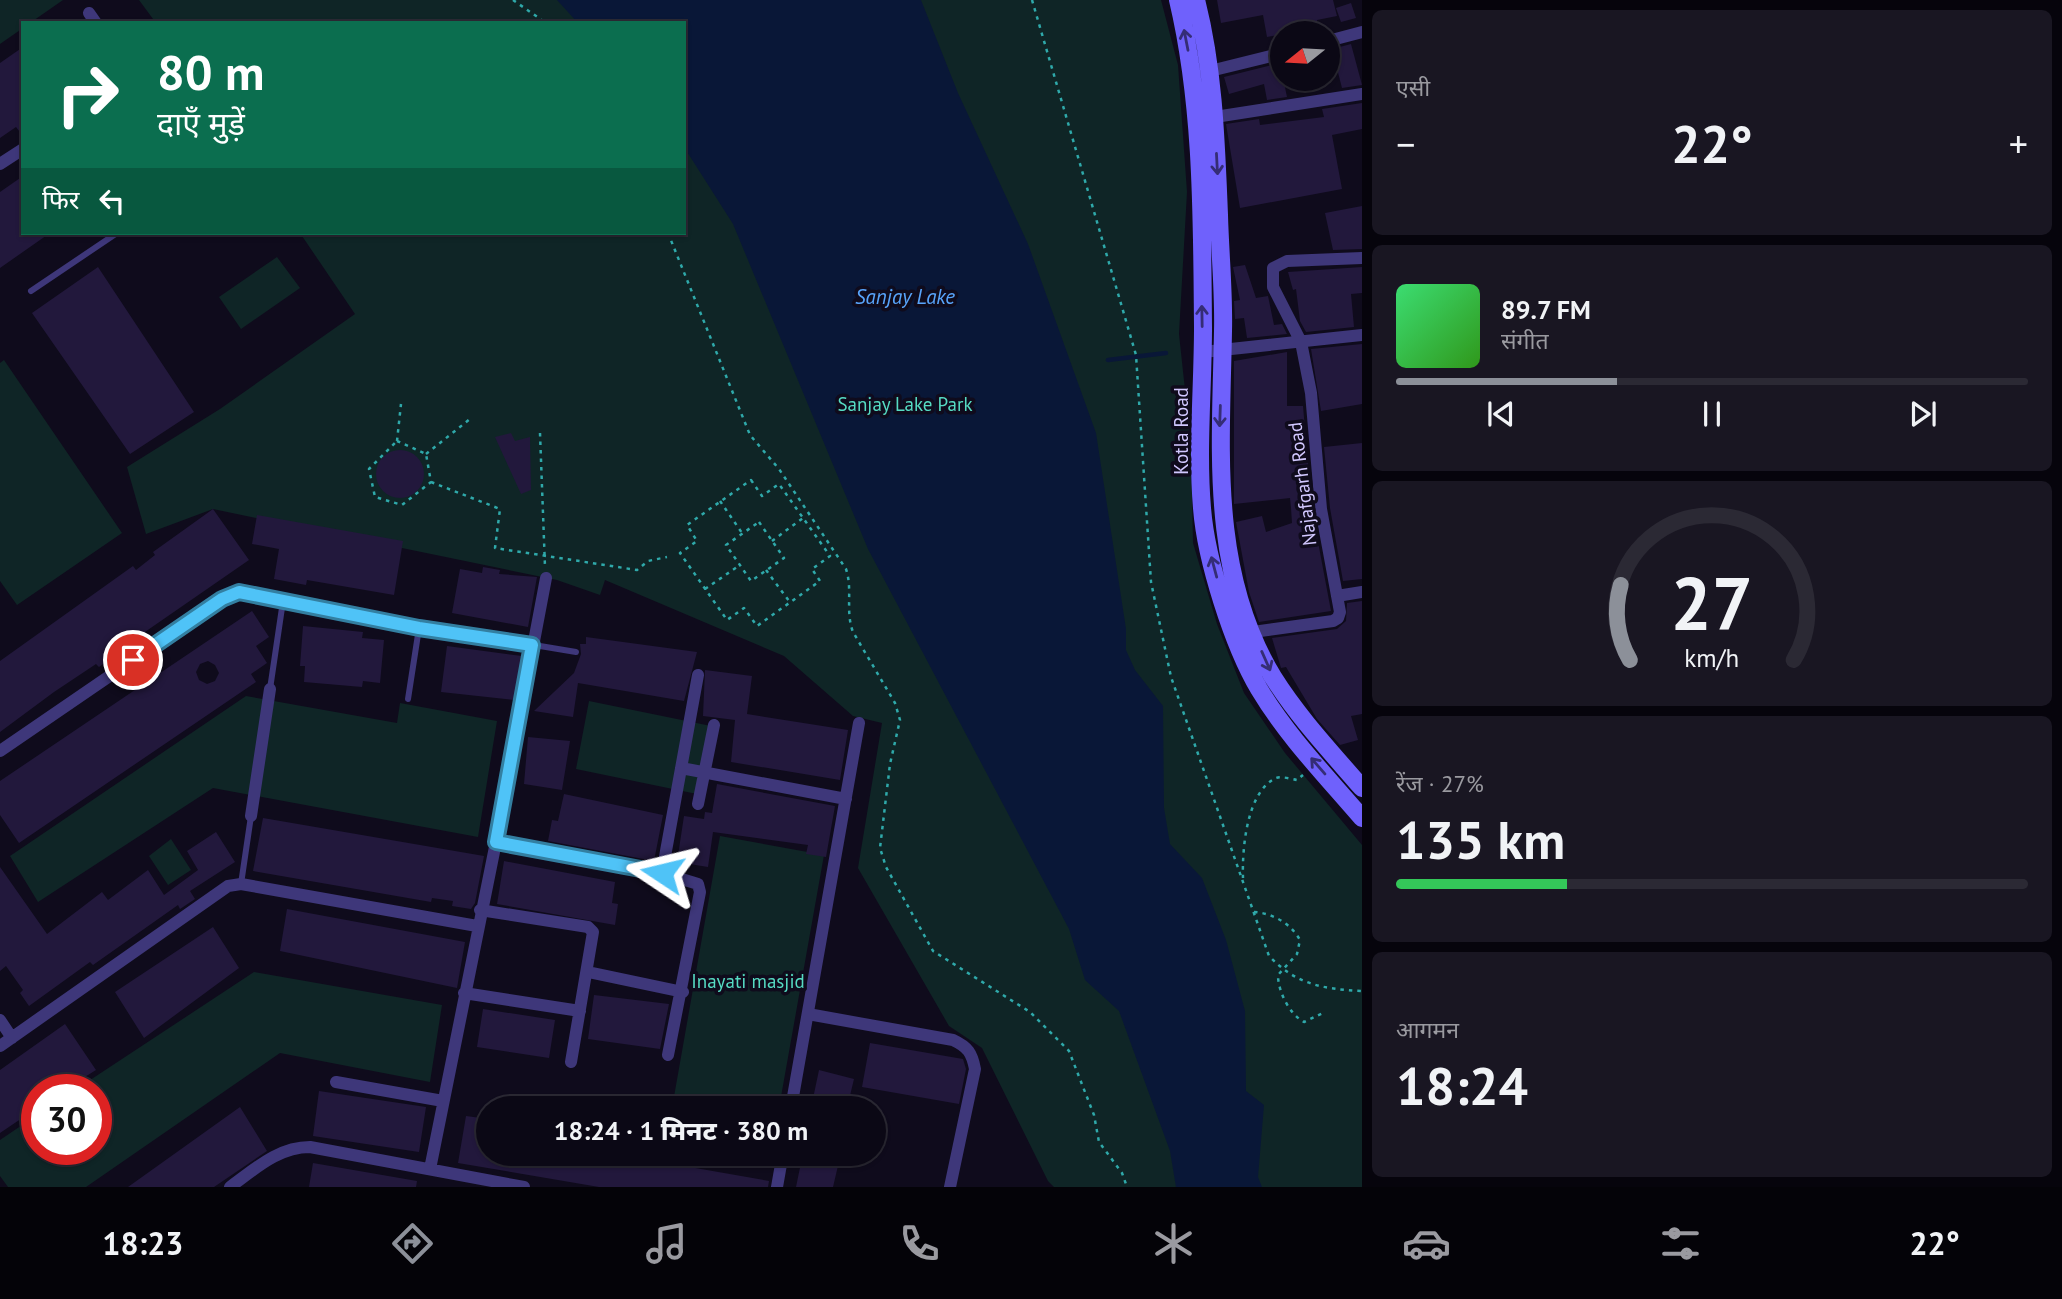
<!DOCTYPE html>
<html lang="hi">
<meta charset="utf-8">
<style>
:root{--surface:#0b0815;--page:#191622;--text:#f1f3f6;--muted:#9a9aa0;--line:#2b2934;--accent:#8c9099}
body{margin:0;font-family:"PT Sans","Noto Sans Devanagari",sans-serif;background:var(--page);color:var(--text);height:100vh;display:flex;flex-direction:column;font-size:26px;white-space:nowrap}
*{box-sizing:border-box;margin:0}
p{font-size:23px;color:var(--muted)}
.icon{flex:none;width:38px;height:38px;fill:none;stroke:currentColor;stroke-width:2;stroke-linecap:round;stroke-linejoin:round}
.map{position:relative;flex:1;overflow:hidden}
.panel{display:flex;flex-direction:column;gap:10px;padding:10px;background:#06040c;width:700px}
.panel>*{flex:none}
.top-card{position:absolute;left:21px;top:21px;width:665px;height:214px;border-radius:0px;box-shadow:0 2px 5px #0004,0 0 0 2px var(--line);background:#0b6e4f;color:#fff;overflow:hidden}
.needle{width:46px;rotate:252deg}
.tools{position:absolute;left:1270px;top:21px;display:grid;gap:14px}
.tools a{display:grid;place-items:center;width:70px;height:70px;border-radius:50%;background:var(--surface);box-shadow:0 2px 5px #0004,0 0 0 2px var(--line);font-size:35px}
.speed{position:absolute;left:21px;top:1074px;display:flex;gap:14px;font-size:35px;font-weight:700;text-align:center}
.speed>*{display:grid;place-content:center;width:91px;height:91px;border-radius:50%;background:var(--surface);box-shadow:0 2px 5px #0004,0 0 0 2px var(--line);line-height:1}
.speed .limit{border:10px solid #d22;background:#fff;color:#111}
.pin{position:absolute;display:grid;place-items:center;width:60px;height:60px;color:#fff;margin:-30px;border:4px solid #fff;border-radius:50%;box-shadow:0 2px 7px #0007}
.me{position:absolute;width:77px;margin:-38px;rotate:280deg;stroke-linejoin:round;filter:drop-shadow(0 0 5px #0008)}
.turn{display:flex;align-items:center;gap:24px;height:147px;padding:0 21px;font-size:32px}
.turn .icon{width:91px;height:91px;stroke-width:2.5}
.turn b{display:block;font-size:49px;line-height:60px}
.then{display:flex;align-items:center;height:66px;padding:0 21px;background:#0003;gap:14px;font-size:26px}
.big{font-size:52px;font-weight:800;line-height:1.1}
.panel .widget{flex:1;display:flex;flex-direction:column;justify-content:center;gap:10px;min-width:0;padding:0 24px;border-radius:10px;background:var(--page)}
.panel .dial{align-items:center;gap:0}
.dial svg{height:182px;overflow:visible;fill:none;stroke:var(--line);stroke-width:7;stroke-linecap:round;text-anchor:middle}
.dial text{fill:var(--text);stroke:none}
.song{display:flex;align-items:center;gap:21px}
.cover{width:84px;height:84px;border-radius:10px;background:linear-gradient(135deg,hsl(140 70% 55%),hsl(110 70% 35%))}
.played{height:7px;border-radius:4px;background:linear-gradient(90deg,var(--accent) 35%,var(--line) 35%)}
.keys{display:flex;justify-content:space-around;direction:ltr}
.heat{display:flex;justify-content:space-between;align-items:center;font-size:38px;direction:ltr}
.charge{height:10px;border-radius:5px;background:linear-gradient(90deg,#34c759 27%,var(--line) 0)}
.trip{position:absolute;left:476px;top:1096px;width:410px;height:70px;border-radius:35px;background:var(--surface);box-shadow:0 2px 5px #0004,0 0 0 2px var(--line);font-weight:800;line-height:70px;text-align:center}
.dock{display:flex;height:112px;justify-content:space-around;align-items:center;background:#040308;color:var(--muted)}
.dock .icon{width:49px;height:49px}
.dock .selected{color:var(--accent)}
.dock b{font-size:32px;color:var(--text)}
main{display:flex;flex:1;min-height:0}
.map>svg:first-child{display:block}
.green{fill:#0f2526}
.water{fill:#091737}
.lines{fill:none;stroke-linecap:round;stroke-linejoin:round}
.stream{stroke:#091737;stroke-width:4.5}
.building{fill:#22183c;fill-rule:evenodd}
.path{stroke:#2fa9aa;stroke-width:2.5;stroke-dasharray:3.5 5;stroke-linecap:butt}
.lane{stroke:#3e377a;stroke-width:6}
.street{stroke:#3e377a;stroke-width:12}
.secondary{stroke:#6f61fc;stroke-width:18}
.oneway{stroke:#352d76}
.route-casing{stroke:#337fa1;stroke-width:18}
.route{stroke:#4fc3f7;stroke-width:12}
.labels{text-anchor:middle;dominant-baseline:central;stroke-width:7;stroke-linejoin:round;paint-order:stroke}
.park-label{font-size:19px;fill:#56dbc3;stroke:#0f0b1c}
.street-label{font-size:19px;fill:#d1c7fe;stroke:#0f0b1c}
.water-label{font-size:21px;font-style:italic;fill:#58a4fb;stroke:#0f0b1c}
</style>
<main>
<div class="map">
<svg width="1362" height="1187" viewBox="0 0 1362 1187">
<rect width="100%" height="100%" fill="#0f0b1c"/>
<!-- green -->
<path class="green" d="M0,0H63L30,23H23V28L0,44Z
M139,0H1161L1178,65L1187,192L1179,334L1191,446L1193,543L1217,624L1244,693L1285,753L1362,845V1187H1054L1048,1181L982,1048L949,1026L858,868L882,723L853,716L784,656L605,580L600,595L557,580L213,509L146,534L127,467L220,409L355,314L300,233H684V23H156Z
M277,257L300,288L241,329L219,297Z
M4,360L122,533L17,605L0,581V363Z
M246,696L397,723L400,703L497,721L478,837L213,788L38,902L10,856Z
M589,701L711,726L697,794L576,769Z
M720,836L824,855L779,1108H672Z
M171,839L191,870L168,885L149,856Z
M254,972L442,1005L430,1082L280,1053L86,1187H8L0,1176V1140L37,1115V1150H96V1090H75Z"/>
<!-- water -->
<path class="water" d="M557,0H921L958,93L1028,244L1096,433L1126,629V650L1135,670L1163,706L1164,808L1170,844L1202,878L1226,940L1245,1011L1246,1091L1264,1105L1258,1177L1262,1187H1176L1170,1151L1119,1011L1085,980L1069,929L868,549L733,224L684,147V23H578Z"/>
<g class="lines">
<!-- stream -->
<path class="stream" d="M1108,360L1166,353"/>
</g>
<!-- building -->
<path class="building" d="M1217,0H1333L1337,16L1317,20L1318,27L1267,37L1263,15L1221,23Z
M1351,3L1356,18L1341,22L1336,8Z
M1351,44L1362,85L1342,88L1332,49Z
M23,47V136L16,127L0,138V63Z
M1280,63L1287,97L1267,100L1264,84L1229,94L1224,77Z
M1362,103V129L1332,135L1342,189L1240,208L1226,124L1259,119L1260,125L1324,117L1322,109Z
M23,176V233H50L0,268V192Z
M1362,206V249L1333,250L1325,213Z
M1245,265L1256,298L1268,296L1274,325L1282,324L1287,334L1247,338L1244,318L1235,319L1234,301L1240,300L1233,267Z
M98,267L194,412L130,454L32,313Z
M1362,267V293L1351,294L1354,327L1306,332L1300,321L1296,289L1293,290L1288,272Z
M1362,344V404L1321,411L1311,349Z
M1287,352V406H1303L1312,510L1331,611L1259,622L1249,592L1236,522L1262,516L1266,532L1292,523L1291,508L1290,498L1234,504V361Z
M511,433L515,441L530,437L531,490L521,494L495,437Z
M1362,443V579L1343,581L1330,508L1324,447Z
M376 474a24 24 0 1 1 48 0a24 24 0 1 1-48 0Z
M213,509L249,560L116,652L117,654L99,667L96,664L54,692L0,732V661L133,566L136,570L155,555L153,552Z
M257,515L403,541L394,595L307,580L306,585L274,579L279,549L252,544Z
M483,567L500,570L499,574L537,577L528,627L452,613L460,569L482,573Z
M1362,601V714L1351,716L1358,740L1340,745L1317,719L1286,667L1281,668L1272,638L1337,629L1346,621L1347,603Z
M252,611L269,637L256,646L267,663L251,674L256,682L19,843L0,815V781ZM208,661L215,665L219,673L215,681L207,684L199,680L196,672L200,664Z
M303,626L363,632L362,638L384,640L380,683L363,681L362,687L304,682L305,666H300Z
M586,637L697,652L684,701L578,683L573,717L534,711L574,673L581,654L580,644H586Z
M447,646L522,656L514,700L441,692Z
M705,670L752,676L747,714L848,730L840,780L731,762L735,720L703,716Z
M528,737L570,741L562,790L524,784Z
M717,784L835,806L826,857L806,854L808,845L713,832L708,867L677,862L684,816L704,819L705,812L712,813Z
M564,794L663,815L654,861L548,841L552,820L558,821Z
M263,818L484,856L475,903L471,909L452,906L453,901L432,898L431,902L253,871Z
M216,832L235,862L190,891L195,899L180,909L178,905L93,965L90,962L29,1006L20,993L23,990L6,966L0,971V867L47,934L102,892L108,900L148,870L164,895L198,870L187,851Z
M504,861L615,882L612,903L618,904L615,925L497,904Z
M287,909L465,942L457,988L280,951Z
M213,927L239,968L144,1038L115,992Z
M594,995L669,1004L660,1049L588,1039Z
M483,1009L555,1020L549,1058L477,1047Z
M65,1024L96,1070L64,1090H37V1108L0,1133V1070Z
M870,1043L963,1059L966,1069L959,1104L862,1087Z
M819,1070L854,1079L847,1108H811Z
M319,1091L426,1107L419,1152L313,1136Z
M240,1107L267,1151L214,1187H128Z
M466,1116L488,1119V1153H645L644,1159L769,1181L768,1187H599L458,1163Z
M803,1153H841L833,1187H796Z
M313,1163L417,1181L416,1187H309Z"/>
<g class="lines">
<!-- path -->
<path class="path" d="M513,0L546,23
M1032,0L1136,355L1151,582L1171,677L1269,956C1297,985 1323,989 1362,991
M668,233L750,435L779,469L846,569C853,590 845,611 853,632L895,703L900,720L890,764L880,848L886,867L933,951L1030,1012L1069,1051L1094,1115L1099,1142L1122,1173L1127,1187
M540,433L545,567
M397,441L426,454L431,482L402,505L375,497L369,469Z
M397,441L401,404
M426,454L470,419
M751,480L762,496L779,484L830,556L812,569L820,581L757,626L744,608L727,620L680,553L697,541L687,525Z
M431,482L500,509L495,548L637,570L648,561L667,557
M720,501L742,533
M759,522L784,558L751,581L726,545Z
M772,541L803,518
M766,570L789,601
M705,589L740,565
M1243,878C1242,851 1246,792 1276,778C1282,776 1291,779 1297,780L1303,775
M1254,912C1273,913 1291,924 1300,940L1297,954L1278,975C1278,991 1289,1014 1304,1022L1323,1013"/>
<!-- lane -->
<path class="lane" d="M31,291L117,233
M534,645L576,652
M270,689L283,601
M408,699L419,628
M241,884L251,816"/>
<!-- street -->
<path class="street" d="M89,13L96,23
M1328,41L1362,32
M1202,73L1283,53
M1215,117L1362,94
M0,164L23,149
M1203,352L1362,335
M1337,596L1362,592
M1253,632L1333,621L1338,618L1340,612L1321,509L1311,393L1301,342L1273,287V268L1287,261L1362,258
M0,751L222,599L239,592L419,628L532,645
M681,768L846,799
M698,804L714,725
M251,816L270,689
M496,842L662,873L698,884L700,892L668,1055
M662,873L698,675
M480,910L588,927L593,932L571,1062
M588,972L683,992
M464,993L580,1011
M808,1014L953,1040C968,1047 972,1053 975,1069L950,1187
M0,1020L12,1038
M0,1046L228,886L241,884L477,926
M336,1082L443,1101
M791,1108L859,723
M430,1169L496,842L546,578
M230,1187C255,1169 278,1147 310,1147L524,1187
M777,1187L783,1153"/>
<!-- secondary -->
<path class="secondary" d="M1178,0C1203,106 1202,219 1203,327C1203,387 1197,449 1202,508C1206,560 1233,645 1259,689C1287,736 1327,777 1362,818
M1196,0C1214,70 1216,143 1219,215C1220,254 1224,293 1223,331C1221,449 1209,571 1273,677C1298,717 1331,752 1362,788"/>
</g>
<!-- one-way arrows -->
<defs><path id="oneway-shaft" d="M-6 0H5M1.5-3L5.5 0L1.5 3" fill="none" stroke-width="1.6" stroke-linecap="round" stroke-linejoin="round" transform="scale(1.75)"/></defs>
<g class="oneway">
<use href="#oneway-shaft" transform="translate(1186 40) rotate(-101)"/>
<use href="#oneway-shaft" transform="translate(1217 164) rotate(87)"/>
<use href="#oneway-shaft" transform="translate(1202 316) rotate(-91)"/>
<use href="#oneway-shaft" transform="translate(1220 416) rotate(92)"/>
<use href="#oneway-shaft" transform="translate(1214 567) rotate(-105)"/>
<use href="#oneway-shaft" transform="translate(1266 661) rotate(66)"/>
<use href="#oneway-shaft" transform="translate(1318 766) rotate(-131)"/>
</g>
<g class="lines">
<defs>
<path id="route" d="M133,660L222,599L239,592L419,628L532,645L496,842L662,873"/>
</defs>
<!-- route casing -->
<use href="#route" class="route-casing"/>
<!-- route -->
<use href="#route" class="route"/>
</g>
<g class="labels">
<!-- park labels -->
<g class="park-label">
<text x="905" y="404">Sanjay Lake Park</text>
<text x="748" y="981">Inayati masjid</text>
</g>
<!-- street labels -->
<g class="street-label">
<text transform="translate(1181 431) rotate(-90)">Kotla Road</text>
<text transform="translate(1302 484) rotate(-97)">Najafgarh Road</text>
</g>
<!-- water labels -->
<g class="water-label">
<text x="905" y="296">Sanjay Lake</text>
</g>
</g>
</svg>
<div class="tools">
<a><svg class="needle" viewBox="-14 -14 28 28"><path d="M0-13l5 13h-10z" fill="#e53935"/><path d="M0 13l5-13h-10z" fill="#9a9aa0"/></svg></a>
</div>
<div class="speed"><div class="limit">30</div></div>
<div class="pin" style="left:133px;top:660px;background:#d93025"><svg class="icon" aria-label="arrive" viewBox="0 0 24 24"><path d="M6 21V4h12l-3 4 3 4H6"/></svg></div>
<svg class="me" style="left:662px;top:873px" viewBox="-20 -20 40 40"><path d="M0-17L14 15 0 8-14 15z" fill="#4fc3f7" stroke="#fff" stroke-width="4"/></svg>
<div class="trip">18:24 · 1 मिनट · 380 m</div>
<div class="top-card">
<div class="turn"><svg class="icon" aria-label="right" viewBox="0 0 24 24"><path d="M7 20v-9h11M14 6l5 5-5 5"/></svg><div><b>80 m</b>दाएँ मुड़ें</div></div>
<div class="then">फिर<svg class="icon" aria-label="left" viewBox="0 0 24 24"><path d="M17 20v-9H6M10 6l-5 5 5 5"/></svg></div>
</div>
</div>
<section class="panel">
<div class="widget"><p>एसी</p>
<div class="heat"><a>−</a><b class="big">22°</b><a>+</a></div>
</div>
<div class="widget">
<div class="song"><i class="cover"></i><div><b>89.7 FM</b><p>संगीत</p></div></div>
<div class="played"></div>
<div class="keys"><svg class="icon" aria-label="previous" viewBox="0 0 24 24"><path d="M18 5L8 12l10 7zM5 5v14"/></svg><svg class="icon" aria-label="pause" viewBox="0 0 24 24"><path d="M8 5v14M16 5v14"/></svg><svg class="icon" aria-label="next" viewBox="0 0 24 24"><path d="M6 5l10 7-10 7zM19 5v14"/></svg></div>
</div>
<div class="widget dial"><svg viewBox="0 0 100 80">
<path d="M14 69A42 42 0 1 1 86 69"/>
<path d="M14 69A42 42 0 0 1 10 36" stroke="#8c9099"/>
<text x="50" y="56" font-size="32" font-weight="700">27</text>
<text x="50" y="72" font-size="11">km/h</text>
</svg></div>
<div class="widget"><p>रेंज · 27%</p><b class="big">135 km</b><div class="charge"></div></div>
<div class="widget"><p>आगमन</p><b class="big">18:24</b></div>
</section>
</main>
<nav class="dock">
<b>18:23</b>
<svg class="icon selected" aria-label="directions" viewBox="0 0 24 24"><path d="M12 3l9 9-9 9-9-9zM9 14v-3h6M13 9l2 2-2 2"/></svg>
<svg class="icon" aria-label="music" viewBox="0 0 24 24"><path d="M9 18V5l10-2v13"/><circle cx="6" cy="18" r="3"/><circle cx="16" cy="16" r="3"/></svg>
<svg class="icon" aria-label="phone" viewBox="0 0 24 24"><path d="M5 4h4l2 5-3 2q2 4 5 5l2-3 5 2v4C11 20 4 13 5 4z"/></svg>
<svg class="icon" aria-label="climate" viewBox="0 0 24 24"><path d="M12 3v18M4 7l16 10M4 17L20 7"/></svg>
<svg class="icon" aria-label="car" viewBox="0 0 24 24"><path d="M5 17H2v-5l4-1 3-4h7l3 4 3 1v5h-3M9 17h6M6 11h13"/><circle cx="7" cy="17" r="2"/><circle cx="17" cy="17" r="2"/></svg>
<svg class="icon" aria-label="filters" viewBox="0 0 24 24"><path d="M4 7h16M4 17h16"/><circle cx="9" cy="7" r="2"/><circle cx="15" cy="17" r="2"/></svg>
<b>22°</b>
</nav>
